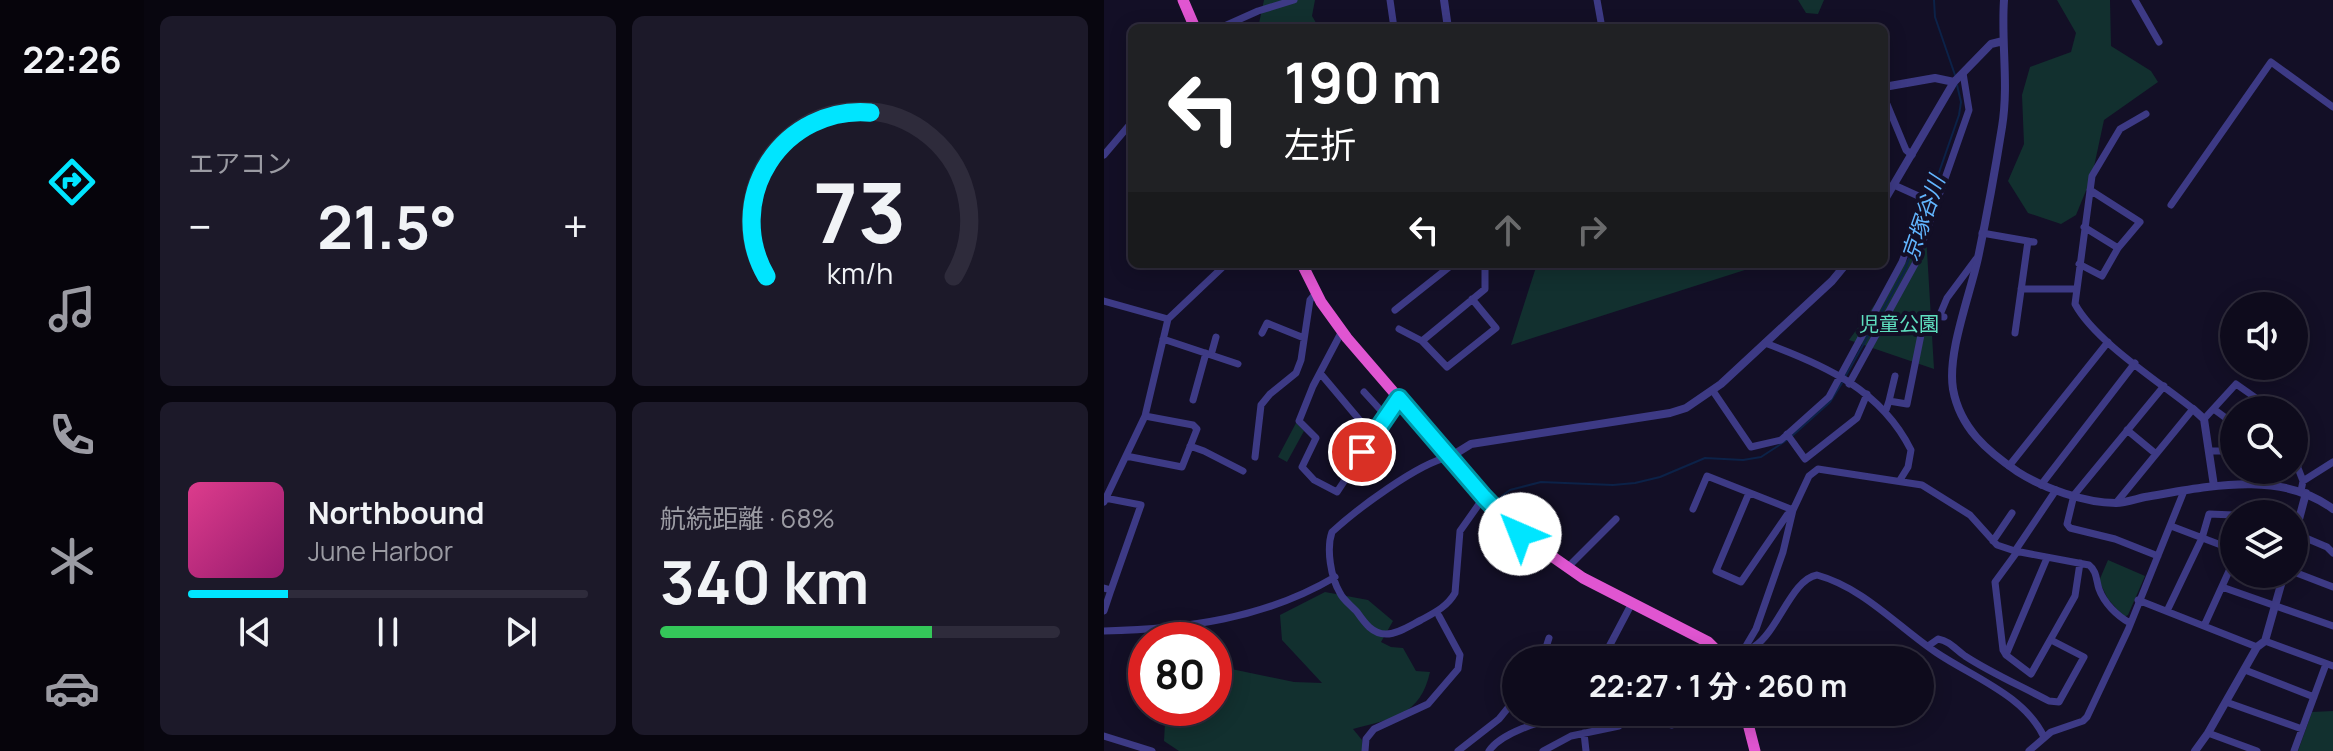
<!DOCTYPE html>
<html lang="ja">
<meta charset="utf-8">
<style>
:root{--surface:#0e0b1c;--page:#1c1929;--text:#f1f3f6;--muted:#9b9ba3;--line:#2e2b3b;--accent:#00e5ff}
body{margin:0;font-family:Manrope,"Noto Sans JP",sans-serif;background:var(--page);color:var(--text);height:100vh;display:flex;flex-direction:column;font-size:30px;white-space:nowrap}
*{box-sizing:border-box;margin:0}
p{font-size:26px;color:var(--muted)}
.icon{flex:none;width:44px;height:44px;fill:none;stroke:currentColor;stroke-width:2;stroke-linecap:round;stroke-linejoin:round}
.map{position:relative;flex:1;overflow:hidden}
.side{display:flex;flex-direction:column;gap:16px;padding:16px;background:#08060f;width:960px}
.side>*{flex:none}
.hud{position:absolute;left:24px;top:24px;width:760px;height:244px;border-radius:12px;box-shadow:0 4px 20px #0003,0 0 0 2px var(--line);background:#202124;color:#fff;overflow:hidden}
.controls{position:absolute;left:1116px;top:292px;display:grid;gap:16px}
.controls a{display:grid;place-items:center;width:88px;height:88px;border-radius:50%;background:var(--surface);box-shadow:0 4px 20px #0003,0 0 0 2px var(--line);font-size:40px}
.speed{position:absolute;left:24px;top:622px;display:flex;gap:16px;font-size:40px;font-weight:700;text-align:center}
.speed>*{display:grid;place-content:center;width:104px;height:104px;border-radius:50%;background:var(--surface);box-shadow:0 4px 20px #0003,0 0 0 2px var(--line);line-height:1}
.speed .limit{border:12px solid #d22;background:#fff;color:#111}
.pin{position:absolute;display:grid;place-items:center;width:68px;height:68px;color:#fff;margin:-34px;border:4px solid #fff;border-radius:50%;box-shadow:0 2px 8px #0007}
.me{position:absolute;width:88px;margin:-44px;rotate:316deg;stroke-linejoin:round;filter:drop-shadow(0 0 6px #0008)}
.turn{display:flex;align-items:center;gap:28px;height:168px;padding:0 24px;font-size:36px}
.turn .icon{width:104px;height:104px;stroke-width:2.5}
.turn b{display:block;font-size:56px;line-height:68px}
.lanes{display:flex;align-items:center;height:76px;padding:0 24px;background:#0003;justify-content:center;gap:40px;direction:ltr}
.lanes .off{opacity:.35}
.big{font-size:60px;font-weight:700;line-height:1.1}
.side .card{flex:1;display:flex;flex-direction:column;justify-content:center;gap:12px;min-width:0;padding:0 28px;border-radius:12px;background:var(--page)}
.side .dial{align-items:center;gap:0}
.dial svg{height:208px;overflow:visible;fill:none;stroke:var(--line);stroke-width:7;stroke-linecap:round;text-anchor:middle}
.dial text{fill:var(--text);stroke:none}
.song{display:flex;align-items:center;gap:24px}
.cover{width:96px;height:96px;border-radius:12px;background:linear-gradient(135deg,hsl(330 70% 55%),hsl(320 70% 35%))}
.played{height:8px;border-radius:4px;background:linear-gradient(90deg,var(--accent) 25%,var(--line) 25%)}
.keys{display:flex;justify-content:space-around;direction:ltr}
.heat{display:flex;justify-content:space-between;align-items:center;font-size:44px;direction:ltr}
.charge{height:12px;border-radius:6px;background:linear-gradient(90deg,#34c759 68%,var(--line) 0)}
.side .tiles{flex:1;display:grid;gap:16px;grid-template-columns:repeat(2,1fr)}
.trip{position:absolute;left:398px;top:646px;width:432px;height:80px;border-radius:40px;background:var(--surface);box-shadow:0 4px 20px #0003,0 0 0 2px var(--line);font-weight:700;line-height:80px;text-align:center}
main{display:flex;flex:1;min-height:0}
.menu{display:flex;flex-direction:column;width:144px;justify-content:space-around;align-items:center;background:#06040b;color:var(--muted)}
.menu .icon{width:56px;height:56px}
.menu .active{color:var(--accent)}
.menu b{font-size:36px;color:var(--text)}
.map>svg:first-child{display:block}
.green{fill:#12302f}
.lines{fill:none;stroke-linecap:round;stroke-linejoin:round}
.stream{stroke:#0c2248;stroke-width:2}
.minor{stroke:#3d3a85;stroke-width:7}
.tertiary{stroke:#3d3a85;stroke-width:8}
.trunk{stroke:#e055d1;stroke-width:11}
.route-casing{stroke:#0095a6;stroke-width:20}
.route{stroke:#00e5ff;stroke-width:14}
.labels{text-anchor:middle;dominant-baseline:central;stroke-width:8;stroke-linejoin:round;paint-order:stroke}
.park-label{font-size:20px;fill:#5fe0c0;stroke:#130f26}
.water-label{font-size:22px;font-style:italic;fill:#62b6ff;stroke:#130f26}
</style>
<main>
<nav class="menu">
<b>22:26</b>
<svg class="icon active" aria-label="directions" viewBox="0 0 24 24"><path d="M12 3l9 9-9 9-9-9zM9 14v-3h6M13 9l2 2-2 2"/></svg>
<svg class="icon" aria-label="music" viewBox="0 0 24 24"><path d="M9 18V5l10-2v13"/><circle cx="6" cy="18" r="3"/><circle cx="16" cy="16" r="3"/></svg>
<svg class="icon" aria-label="phone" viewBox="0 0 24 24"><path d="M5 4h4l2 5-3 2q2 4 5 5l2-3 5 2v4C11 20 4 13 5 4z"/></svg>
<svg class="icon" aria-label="climate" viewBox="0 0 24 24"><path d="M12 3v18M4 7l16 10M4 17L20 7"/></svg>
<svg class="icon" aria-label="car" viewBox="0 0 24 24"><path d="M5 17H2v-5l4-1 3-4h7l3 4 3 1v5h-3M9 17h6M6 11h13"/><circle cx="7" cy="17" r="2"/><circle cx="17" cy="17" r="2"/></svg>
</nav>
<section class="side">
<div class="tiles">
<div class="card"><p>エアコン</p>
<div class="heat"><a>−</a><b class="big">21.5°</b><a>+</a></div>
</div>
<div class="card dial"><svg viewBox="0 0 100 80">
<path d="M14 69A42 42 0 1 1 86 69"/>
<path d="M14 69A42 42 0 0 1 54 6" stroke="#00e5ff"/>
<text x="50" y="56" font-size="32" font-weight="700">73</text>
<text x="50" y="72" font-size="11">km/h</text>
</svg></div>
<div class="card">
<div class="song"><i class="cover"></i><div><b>Northbound</b><p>June Harbor</p></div></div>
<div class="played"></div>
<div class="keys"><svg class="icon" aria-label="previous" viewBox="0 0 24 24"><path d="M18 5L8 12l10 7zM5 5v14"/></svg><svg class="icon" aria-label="pause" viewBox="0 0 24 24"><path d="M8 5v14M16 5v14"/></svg><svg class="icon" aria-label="next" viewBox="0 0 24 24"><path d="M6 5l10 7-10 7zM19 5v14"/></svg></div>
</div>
<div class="card"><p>航続距離 · 68%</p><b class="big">340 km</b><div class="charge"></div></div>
</div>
</section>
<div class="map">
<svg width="1229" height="751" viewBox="0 0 1229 751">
<rect width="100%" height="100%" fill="#130f26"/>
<!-- green -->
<path class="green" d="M160,0H211L208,16L215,28H154Z
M694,0H720L714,14L702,13Z
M953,0H1006L1007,46L1047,71L1054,82L1000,120L988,176L972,215L957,224L924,213L904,181L920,144L918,95L926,67L967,52L972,33Z
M822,234L830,369L745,340Z
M433,264H647V268L407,345Z
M192,423L200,431L183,462L174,457Z
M1004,560L1041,576L1024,615L1020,617L1004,599L995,581Z
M221,592L264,600L289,621L277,642L287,647L299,648L312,671L326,672C316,716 289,718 249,729L258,740V751H75L60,741L61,723L88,708H110V673L113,666L190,682L218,683L178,640L176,615Z
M1229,711V751H1194L1208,712Z"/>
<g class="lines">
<!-- stream -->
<path class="stream" d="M830,0L831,17L851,75
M741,377L801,270L855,115L857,102L853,85
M688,436L726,402L738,383
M395,498L406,490L437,482L509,485L531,483L556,477L601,458L639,460L657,457L683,440"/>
<!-- minor -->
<path class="minor" d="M286,0L290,28
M493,0L498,28
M1031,0L1055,42
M116,28L154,11L190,0
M780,97L802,150L808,155
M0,155L28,122
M1067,205L1167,62L1229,107
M980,227L1014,248
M878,233L930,242
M975,264L998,276L1014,248L1036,222L986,190
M917,289H972
M0,301L64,319
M291,310L349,264
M835,317L843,298L872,259
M295,329L318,341L343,367L392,328L368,299
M238,331L209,386L195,421L212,438L198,467L210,480L233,492L295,398
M158,333L163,323L200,338
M911,333L924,241
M59,339L134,364
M318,341L381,289V264
M661,343C721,365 777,390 807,450L804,467L796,480
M107,355L112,337
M216,373L269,436
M745,384L811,264L865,110L859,73
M609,391L647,447L677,440L725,397L798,262L821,199L790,185
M260,392L282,416
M89,400L102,353
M785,401L791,376
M782,410L785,401L803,404L821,315L840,317
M1111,410L1130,424
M1100,419L1132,384L1169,410
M1190,425L1194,428V468L1199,481L1197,491
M1023,430L1052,454
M683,434L701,459L753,418L763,394
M86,446L100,451L139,471
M1105,451H1130
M22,456L78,467L93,429L89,425L41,416
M151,457L157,405L166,394L192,373L197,360L206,300L212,293
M345,457C314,463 252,510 228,532C222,549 227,578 236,593C239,600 248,606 253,612C260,622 268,634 282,634C294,634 307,625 317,620C330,613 343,607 351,593L356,531L380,497
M905,466L1004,342
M1199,481L1229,462
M937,485L1031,363
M1,498L37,505L7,590
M0,502L41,416L64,319L122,264
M1012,503L1089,409C1054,381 991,341 971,304L988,176L1016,129L1042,114
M589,509L603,476L689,510L683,515L637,582L612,571L645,493
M1067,526L1130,550
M1190,533L1223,547L1229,553
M889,541L908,513
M911,551L952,490
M1054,556L1011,539L966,528L963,524L970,495L1060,386
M943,558L902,655L927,674L971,596L976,563
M463,568L512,519
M1190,572L1229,587
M1118,587L1229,626
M0,588L7,590L0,611
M1034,600L1153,647
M1063,611L1098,538L1105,514L1130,515
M1100,626L1130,560
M0,631C81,629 160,619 231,577
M1161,641L1229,666
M824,646L834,639C846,641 851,649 861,656C887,673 917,686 945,701L955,702L980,657L947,640
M503,650L527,660
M639,651L652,629L679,552L689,510L705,476L714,469L818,485L866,515L893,545L911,551L985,565C993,571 992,580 995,589C1000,603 1013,616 1026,623
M902,655L899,650L891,582L913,552
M621,659C630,655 643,652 651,646C674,631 688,579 713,575C760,588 794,627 833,653C869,677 921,696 940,737
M438,660L445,638
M498,660L528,603
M1141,670L1210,697
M1122,702L1198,729
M524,713L568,725L574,712
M480,733L482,751
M1104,733L1153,751
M0,736L48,751
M261,751L262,739L270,729L324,704L354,669L356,655L335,616
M354,751L395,719L412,698
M385,751C399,730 447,719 471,712
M439,751L467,736L515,726L525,714
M925,751L947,732L979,721L983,717L1024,630L1080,491
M1190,751L1222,664"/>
<!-- tertiary -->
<path class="tertiary" d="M340,0L344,28
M900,0C897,43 905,84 898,127C891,171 883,215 874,258C866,295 843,353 849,389C856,428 883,451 914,472C939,488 981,503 1012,503C1021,503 1032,499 1041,497C1102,487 1176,469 1229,509
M780,87L831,78L850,82L887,44L899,41
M780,201L850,82
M1089,409L1100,419L1110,486
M346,457L367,444L566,413L582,408L617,384L728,281L742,264
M1190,538L1202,493
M1091,751L1104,733L1153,647L1161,641L1180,574"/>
<!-- trunk -->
<path class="trunk" d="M79,0L91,28
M198,264L217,302L243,338L380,497L416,534L479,578L604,642L622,660
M641,712L651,751"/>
</g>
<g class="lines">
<defs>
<path id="route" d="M258,452L295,398L380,497L416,534"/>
</defs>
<!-- route casing -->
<use href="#route" class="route-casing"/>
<!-- route -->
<use href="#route" class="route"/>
</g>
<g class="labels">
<!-- park labels -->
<g class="park-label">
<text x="795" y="323">児童公園</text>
</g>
<!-- water labels -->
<g class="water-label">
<text transform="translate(819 218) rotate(-71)">京塚谷川</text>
</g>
</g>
</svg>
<div class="controls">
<a><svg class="icon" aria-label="sound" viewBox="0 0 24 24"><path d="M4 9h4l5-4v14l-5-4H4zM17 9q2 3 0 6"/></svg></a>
<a><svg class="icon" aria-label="search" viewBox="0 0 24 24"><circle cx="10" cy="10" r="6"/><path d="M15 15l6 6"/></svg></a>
<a><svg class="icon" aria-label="layers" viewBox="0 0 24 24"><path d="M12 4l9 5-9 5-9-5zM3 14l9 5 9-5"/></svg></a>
</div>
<div class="speed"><div class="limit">80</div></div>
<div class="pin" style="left:258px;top:452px;background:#d93025"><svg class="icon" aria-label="arrive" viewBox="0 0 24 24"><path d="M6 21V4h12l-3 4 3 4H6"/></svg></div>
<svg class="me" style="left:416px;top:534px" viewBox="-20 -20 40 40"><circle r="19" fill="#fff"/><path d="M0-13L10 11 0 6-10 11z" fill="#00e5ff"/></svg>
<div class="trip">22:27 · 1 分 · 260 m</div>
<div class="hud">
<div class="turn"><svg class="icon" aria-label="left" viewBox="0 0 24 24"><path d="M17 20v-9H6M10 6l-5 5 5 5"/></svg><div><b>190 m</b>左折</div></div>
<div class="lanes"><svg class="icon" aria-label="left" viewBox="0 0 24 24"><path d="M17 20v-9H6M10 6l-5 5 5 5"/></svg><svg class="icon off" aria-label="ahead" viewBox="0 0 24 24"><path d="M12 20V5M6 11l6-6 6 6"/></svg><svg class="icon off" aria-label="right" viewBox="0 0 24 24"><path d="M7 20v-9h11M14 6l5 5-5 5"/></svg></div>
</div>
</div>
</main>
